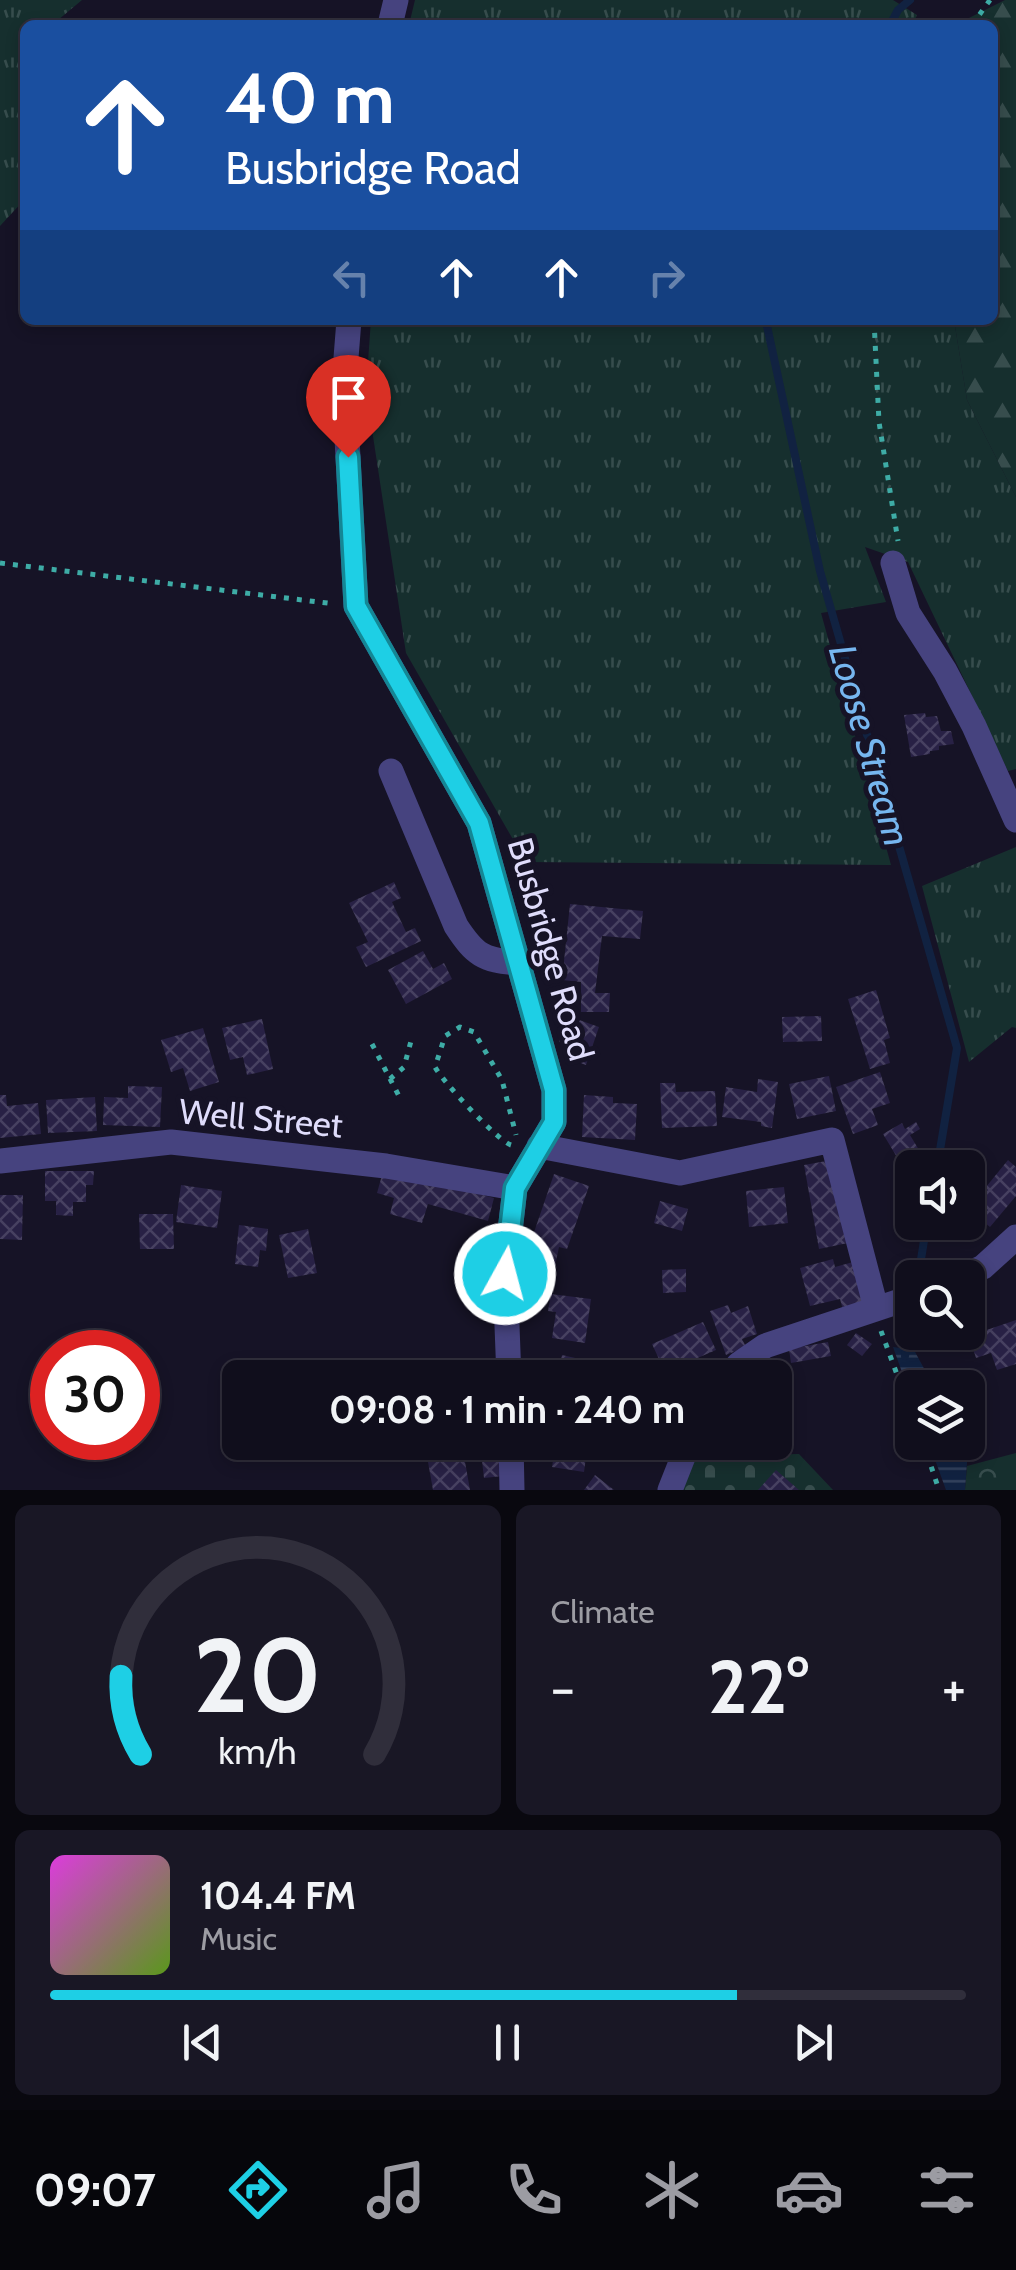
<!DOCTYPE html>
<meta charset="utf-8">
<style>
:root{--surface:#100e1c;--page:#191725;--text:#f1f3f6;--muted:#9c9ca3;--line:#302e3b;--accent:#1ecfe5}
body{margin:0;font-family:Cabin,sans-serif;background:var(--page);color:var(--text);height:100vh;display:flex;flex-direction:column;font-size:38px;white-space:nowrap}
*{box-sizing:border-box;margin:0}
p{font-size:32px;color:var(--muted)}
.icon{flex:none;width:55px;height:55px;fill:none;stroke:currentColor;stroke-width:2;stroke-linecap:round;stroke-linejoin:round}
.map{position:relative;height:1490px;overflow:hidden}
.details{display:flex;flex-direction:column;gap:15px;padding:15px;background:#09080f;flex:1}
.details>*{flex:none}
.top-card{position:absolute;left:20px;top:20px;width:978px;height:305px;border-radius:15px;box-shadow:0 5px 15px #0003,0 0 0 2px var(--line);background:#1a4fa0;color:#fff;overflow:hidden}
.tools{position:absolute;left:895px;top:1150px;display:grid;gap:20px}
.tools a{display:grid;place-items:center;width:90px;height:90px;border-radius:15px;background:var(--surface);box-shadow:0 5px 15px #0003,0 0 0 2px var(--line);font-size:50px}
.speed{position:absolute;left:30px;top:1330px;display:flex;gap:20px;font-size:50px;font-weight:700;text-align:center}
.speed>*{display:grid;place-content:center;width:130px;height:130px;border-radius:50%;background:var(--surface);box-shadow:0 5px 15px #0003,0 0 0 2px var(--line);line-height:1}
.speed .limit{border:15px solid #d22;background:#fff;color:#111}
.pin{position:absolute;display:grid;place-items:center;width:85px;height:85px;color:#fff;margin:-102px -42px;border-radius:50% 50% 50% 0;rotate:-45deg;box-shadow:0 0 10px #0007}
.pin .icon{rotate:45deg}
.me{position:absolute;width:110px;margin:-55px;rotate:7deg;stroke-linejoin:round;filter:drop-shadow(0 0 8px #0008)}
.turn{display:flex;align-items:center;gap:35px;height:210px;padding:0 40px;font-size:45px}
.turn .icon{width:130px;height:130px;stroke-width:2.5}
.turn b{display:block;font-size:70px;line-height:85px}
.lanes{display:flex;align-items:center;height:95px;padding:0 40px;background:#0003;justify-content:center;gap:50px;direction:ltr}
.lanes .off{opacity:.35}
.big{font-size:75px;font-weight:700;line-height:1.1}
.details .widget{flex:1;display:flex;flex-direction:column;justify-content:center;gap:15px;min-width:0;padding:0 35px;border-radius:15px;background:var(--page)}
.details .dial{align-items:center;gap:0}
.dial svg{height:260px;overflow:visible;fill:none;stroke:var(--line);stroke-width:7;stroke-linecap:round;text-anchor:middle}
.dial text{fill:var(--text);stroke:none}
.song{display:flex;align-items:center;gap:30px}
.cover{width:120px;height:120px;border-radius:15px;background:linear-gradient(135deg,hsl(300 70% 55%),hsl(90 70% 35%))}
.played{height:10px;border-radius:5px;background:linear-gradient(90deg,var(--accent) 75%,var(--line) 75%)}
.keys{display:flex;justify-content:space-around;direction:ltr}
.heat{display:flex;justify-content:space-between;align-items:center;font-size:55px;direction:ltr}
.details .tiles{flex:1;display:grid;gap:15px;grid-template-columns:1fr 1fr}
.widget:last-child{grid-column:span 2}
.trip{position:absolute;left:222px;top:1360px;width:570px;height:100px;border-radius:15px;background:var(--surface);box-shadow:0 5px 15px #0003,0 0 0 2px var(--line);font-weight:700;line-height:100px;text-align:center}
.tab-bar{display:flex;height:160px;justify-content:space-around;align-items:center;background:#06060b;color:var(--muted)}
.tab-bar .icon{width:70px;height:70px}
.tab-bar .active{color:var(--accent)}
.tab-bar b{font-size:45px;color:var(--text)}
.map>svg:first-child{display:block}
.grass{fill:url(#grass-tufts)}
.forest{fill:url(#forest-firs)}
.cemetery{fill:url(#cemetery-stones)}
.park{fill:url(#park-crowns)}
.water{fill:url(#water-rules)}
.lines{fill:none;stroke-linecap:round;stroke-linejoin:round}
.stream{stroke:#112241;stroke-width:8}
.building{fill:url(#building-cross-hatch)}
.path{stroke:#3eaca6;stroke-width:5;stroke-dasharray:5 8;stroke-linecap:butt}
.minor{stroke:#46437f;stroke-width:25}
.route-casing{stroke:#148795;stroke-width:25}
.route{stroke:#1ecfe5;stroke-width:18}
.labels{text-anchor:middle;dominant-baseline:central;stroke-width:10;stroke-linejoin:round;paint-order:stroke}
.street-label{font-size:35px;fill:#dfdcfb;stroke:#161326}
.water-label{font-size:38px;font-style:italic;fill:#76b6ef;stroke:#161326}
</style>
<div class="map">
<svg width="1016" height="1490" viewBox="0 0 1016 1490">
<defs>
<pattern id="grass-tufts" width="24" height="20" patternUnits="userSpaceOnUse" patternTransform="scale(2.5)"><rect width="24" height="20" fill="#162f2e"/><path d="M3 7l-1-3M5 7V3M7 7l1-3M15 17l-1-3M17 17v-4M19 17l1-3" fill="none" stroke="#374d4d"/></pattern>
<pattern id="forest-firs" width="22" height="20" patternUnits="userSpaceOnUse" patternTransform="scale(2.5)"><rect width="22" height="20" fill="#162f2e"/><path d="M5 1l3.5 6h-7zM16 11l3.5 6h-7z" fill="#374d4d"/></pattern>
<pattern id="cemetery-stones" width="16" height="16" patternUnits="userSpaceOnUse" patternTransform="scale(2.5)"><rect width="16" height="16" fill="#162f2e"/><path d="M2 7V4a2 2 0 0 1 4 0v3zM10 15v-3a2 2 0 0 1 4 0v3z" fill="#374d4d"/></pattern>
<pattern id="park-crowns" width="20" height="18" patternUnits="userSpaceOnUse" patternTransform="scale(2.5)"><rect width="20" height="18" fill="#162f2e"/><path d="M2 6a3 3 0 1 1 6 0M12 15a3 3 0 1 1 6 0" fill="none" stroke="#374d4d"/></pattern>
<pattern id="water-rules" width="6" height="5" patternUnits="userSpaceOnUse" patternTransform="scale(2.5)"><rect width="6" height="5" fill="#112241"/><path d="M0 2.5h6" fill="none" stroke="#33425d"/></pattern>
<pattern id="building-cross-hatch" width="8" height="8" patternUnits="userSpaceOnUse" patternTransform="scale(2.5)"><rect width="8" height="8" fill="#282145"/><path d="M0 0l8 8M0 8l8-8" fill="none" stroke="#474161"/></pattern>
</defs>
<rect width="100%" height="100%" fill="#161326"/>
<!-- grass -->
<path class="grass" d="M0,0H82L52,25H25V47L19,53L25,62V199L0,226Z
M415,0H893L917,15L912,25H409Z
M371,320H954L967,400L1016,497V769L1008,771L908,562L865,547L886,602L821,613L891,865L526,862L406,653L366,390Z
M1016,847V1028L1012,1027L969,1062L922,886Z"/>
<!-- forest -->
<path class="forest" d="M1005,0H1016V497L967,400L954,320H992V25H955Z"/>
<!-- cemetery -->
<path class="cemetery" d="M698,1450L740,1455L799,1454L833,1490H682Z"/>
<!-- park -->
<path class="park" d="M1016,1453V1490H965L967,1466Z"/>
<!-- water -->
<path class="water" d="M893,1347L914,1350L934,1387L912,1388V1400Z
M968,1415L979,1439L968,1449L965,1490H946L929,1443L968,1442Z"/>
<g class="lines">
<!-- stream -->
<path class="stream" d="M890,25L898,10L910,0
M768,320L767,326L820,571L957,1048L937,1168
M918,1278L927,1222
M905,1356L912,1310"/>
</g>
<!-- building -->
<path class="building" d="M925,713L926,717L937,716L941,731H951L954,744L939,746V750L930,751V754L911,757L904,715Z
M394,882L401,898L392,902L406,932L415,928L421,941L366,967L356,947L368,942L349,903Z
M570,904L643,911L640,939L602,936L595,993H610L609,1012H581V982L562,980Z
M423,951L433,969L444,963L452,979L406,1004L388,970Z
M876,990L890,1038L884,1040L890,1063L870,1069L848,999Z
M568,1016L599,1027L586,1065L569,1059L573,1047L559,1042Z
M821,1016L822,1041L783,1042L782,1017Z
M262,1019L273,1069L247,1075L243,1057L230,1060L222,1028Z
M203,1028L219,1082L190,1091L183,1068L171,1072L161,1040Z
M880,1072L890,1103L872,1109L878,1125L853,1134L836,1087Z
M829,1076L836,1111L797,1119L789,1084Z
M758,1079L778,1082L772,1128L761,1126V1122L722,1117L726,1087L757,1092Z
M660,1083H675L676,1092L715,1091L717,1126L662,1128Z
M128,1086L162,1087L160,1127L103,1125L104,1097L128,1098Z
M0,1095H6L7,1106L38,1103L41,1134L0,1138Z
M584,1095L613,1097V1103L637,1104L635,1140L582,1137Z
M95,1097L97,1131L48,1133L46,1100Z
M916,1122L920,1129L910,1135L925,1160L906,1172L883,1134L902,1123L905,1129Z
M832,1160L848,1243L819,1249L804,1165Z
M1008,1160L1016,1167V1196L990,1227L968,1209Z
M384,1168L494,1198L488,1221L428,1204L422,1223L390,1214L394,1198L377,1193Z
M45,1171H94L93,1185H86V1202H73V1216L56,1215V1201H45Z
M554,1174L589,1186L567,1249L559,1247L552,1281L521,1270Z
M181,1185L222,1191L217,1228L176,1222Z
M784,1187L788,1223L749,1227L746,1191Z
M0,1195H23L22,1240L0,1239Z
M660,1201L688,1209L682,1231L654,1223Z
M139,1214H173L174,1249H140Z
M239,1225L268,1229L266,1251L260,1250L258,1267L235,1264Z
M308,1229L317,1273L288,1278L279,1235Z
M833,1259L835,1267L853,1262L866,1308L844,1314L840,1299L810,1306L800,1268Z
M686,1269V1292L663,1293L662,1270Z
M551,1294L591,1299L585,1343L552,1338L556,1312L548,1311Z
M728,1305L731,1313L748,1306L757,1334L742,1339L746,1347L726,1355L710,1311Z
M1016,1320V1364L997,1370L991,1353L976,1358L969,1336Z
M703,1322L716,1350L665,1372L652,1344Z
M856,1333L872,1344L862,1356L847,1345Z
M828,1342L831,1356L791,1363L789,1349Z
M562,1355L593,1362L590,1378H557Z
M556,1442H588L584,1472L552,1467Z
M500,1451L503,1476L484,1478L481,1453Z
M464,1456L470,1490H433L428,1462Z
M776,1470L799,1490H758Z
M595,1475L614,1490H584Z"/>
<g class="lines">
<!-- path -->
<path class="path" d="M972,25L990,0
M874,320L879,422L898,541
M0,563L335,604
M372,1044L401,1100
M390,1079L404,1067L411,1041
M511,1145C498,1141 443,1082 435,1067L445,1036L460,1027L474,1032L502,1080L516,1135
M881,1331L912,1415
M923,1442L939,1490"/>
<!-- minor -->
<path class="minor" d="M390,25L396,0
M349,320L344,383L356,606L479,823L554,1090V1122L515,1188L505,1274L509,1378
M893,563L908,613L945,671L974,726L1016,820
M391,771L456,926C475,955 483,960 517,963
M539,1146L680,1173L832,1140L876,1308
M0,1161L171,1142L386,1166L515,1188
M960,1278L983,1267L1016,1237
M727,1378L739,1364L765,1346L912,1297
M511,1442L512,1490
M670,1490L689,1442"/>
</g>
<g class="lines">
<defs>
<path id="route" d="M348,457L356,606L479,823L554,1090V1122L515,1188L505,1274"/>
</defs>
<!-- route casing -->
<use href="#route" class="route-casing"/>
<!-- route -->
<use href="#route" class="route"/>
</g>
<g class="labels">
<!-- street labels -->
<g class="street-label">
<text transform="translate(551 949) rotate(74)">Busbridge Road</text>
<text transform="translate(261 1118) rotate(5)">Well Street</text>
</g>
<!-- water labels -->
<g class="water-label">
<text transform="translate(870 745) rotate(74)">Loose Stream</text>
</g>
</g>
</svg>
<div class="tools">
<a><svg class="icon" aria-label="sound" viewBox="0 0 24 24"><path d="M4 9h4l5-4v14l-5-4H4zM17 9q2 3 0 6"/></svg></a>
<a><svg class="icon" aria-label="search" viewBox="0 0 24 24"><circle cx="10" cy="10" r="6"/><path d="M15 15l6 6"/></svg></a>
<a><svg class="icon" aria-label="layers" viewBox="0 0 24 24"><path d="M12 4l9 5-9 5-9-5zM3 14l9 5 9-5"/></svg></a>
</div>
<div class="speed"><div class="limit">30</div></div>
<div class="pin" style="left:348px;top:457px;background:#d93025"><svg class="icon" aria-label="arrive" viewBox="0 0 24 24"><path d="M6 21V4h12l-3 4 3 4H6"/></svg></div>
<svg class="me" style="left:505px;top:1274px" viewBox="-20 -20 40 40"><circle r="17" fill="#1ecfe5" stroke="#fff" stroke-width="3"/><path d="M0-11L8 9 0 5-8 9z" fill="#fff"/></svg>
<div class="trip">09:08 · 1 min · 240 m</div>
<div class="top-card">
<div class="turn"><svg class="icon" aria-label="ahead" viewBox="0 0 24 24"><path d="M12 20V5M6 11l6-6 6 6"/></svg><div><b>40 m</b>Busbridge Road</div></div>
<div class="lanes"><svg class="icon off" aria-label="left" viewBox="0 0 24 24"><path d="M17 20v-9H6M10 6l-5 5 5 5"/></svg><svg class="icon" aria-label="ahead" viewBox="0 0 24 24"><path d="M12 20V5M6 11l6-6 6 6"/></svg><svg class="icon" aria-label="ahead" viewBox="0 0 24 24"><path d="M12 20V5M6 11l6-6 6 6"/></svg><svg class="icon off" aria-label="right" viewBox="0 0 24 24"><path d="M7 20v-9h11M14 6l5 5-5 5"/></svg></div>
</div>
</div>
<section class="details">
<div class="tiles">
<div class="widget dial"><svg viewBox="0 0 100 80">
<path d="M14 69A42 42 0 1 1 86 69"/>
<path d="M14 69A42 42 0 0 1 8 45" stroke="#1ecfe5"/>
<text x="50" y="56" font-size="32" font-weight="700">20</text>
<text x="50" y="72" font-size="11">km/h</text>
</svg></div>
<div class="widget"><p>Climate</p>
<div class="heat"><a>−</a><b class="big">22°</b><a>+</a></div>
</div>
<div class="widget">
<div class="song"><i class="cover"></i><div><b>104.4 FM</b><p>Music</p></div></div>
<div class="played"></div>
<div class="keys"><svg class="icon" aria-label="previous" viewBox="0 0 24 24"><path d="M18 5L8 12l10 7zM5 5v14"/></svg><svg class="icon" aria-label="pause" viewBox="0 0 24 24"><path d="M8 5v14M16 5v14"/></svg><svg class="icon" aria-label="next" viewBox="0 0 24 24"><path d="M6 5l10 7-10 7zM19 5v14"/></svg></div>
</div>
</div>
</section>
<nav class="tab-bar">
<b>09:07</b>
<svg class="icon active" aria-label="directions" viewBox="0 0 24 24"><path d="M12 3l9 9-9 9-9-9zM9 14v-3h6M13 9l2 2-2 2"/></svg>
<svg class="icon" aria-label="music" viewBox="0 0 24 24"><path d="M9 18V5l10-2v13"/><circle cx="6" cy="18" r="3"/><circle cx="16" cy="16" r="3"/></svg>
<svg class="icon" aria-label="phone" viewBox="0 0 24 24"><path d="M5 4h4l2 5-3 2q2 4 5 5l2-3 5 2v4C11 20 4 13 5 4z"/></svg>
<svg class="icon" aria-label="climate" viewBox="0 0 24 24"><path d="M12 3v18M4 7l16 10M4 17L20 7"/></svg>
<svg class="icon" aria-label="car" viewBox="0 0 24 24"><path d="M5 17H2v-5l4-1 3-4h7l3 4 3 1v5h-3M9 17h6M6 11h13"/><circle cx="7" cy="17" r="2"/><circle cx="17" cy="17" r="2"/></svg>
<svg class="icon" aria-label="filters" viewBox="0 0 24 24"><path d="M4 7h16M4 17h16"/><circle cx="9" cy="7" r="2"/><circle cx="15" cy="17" r="2"/></svg>
</nav>
